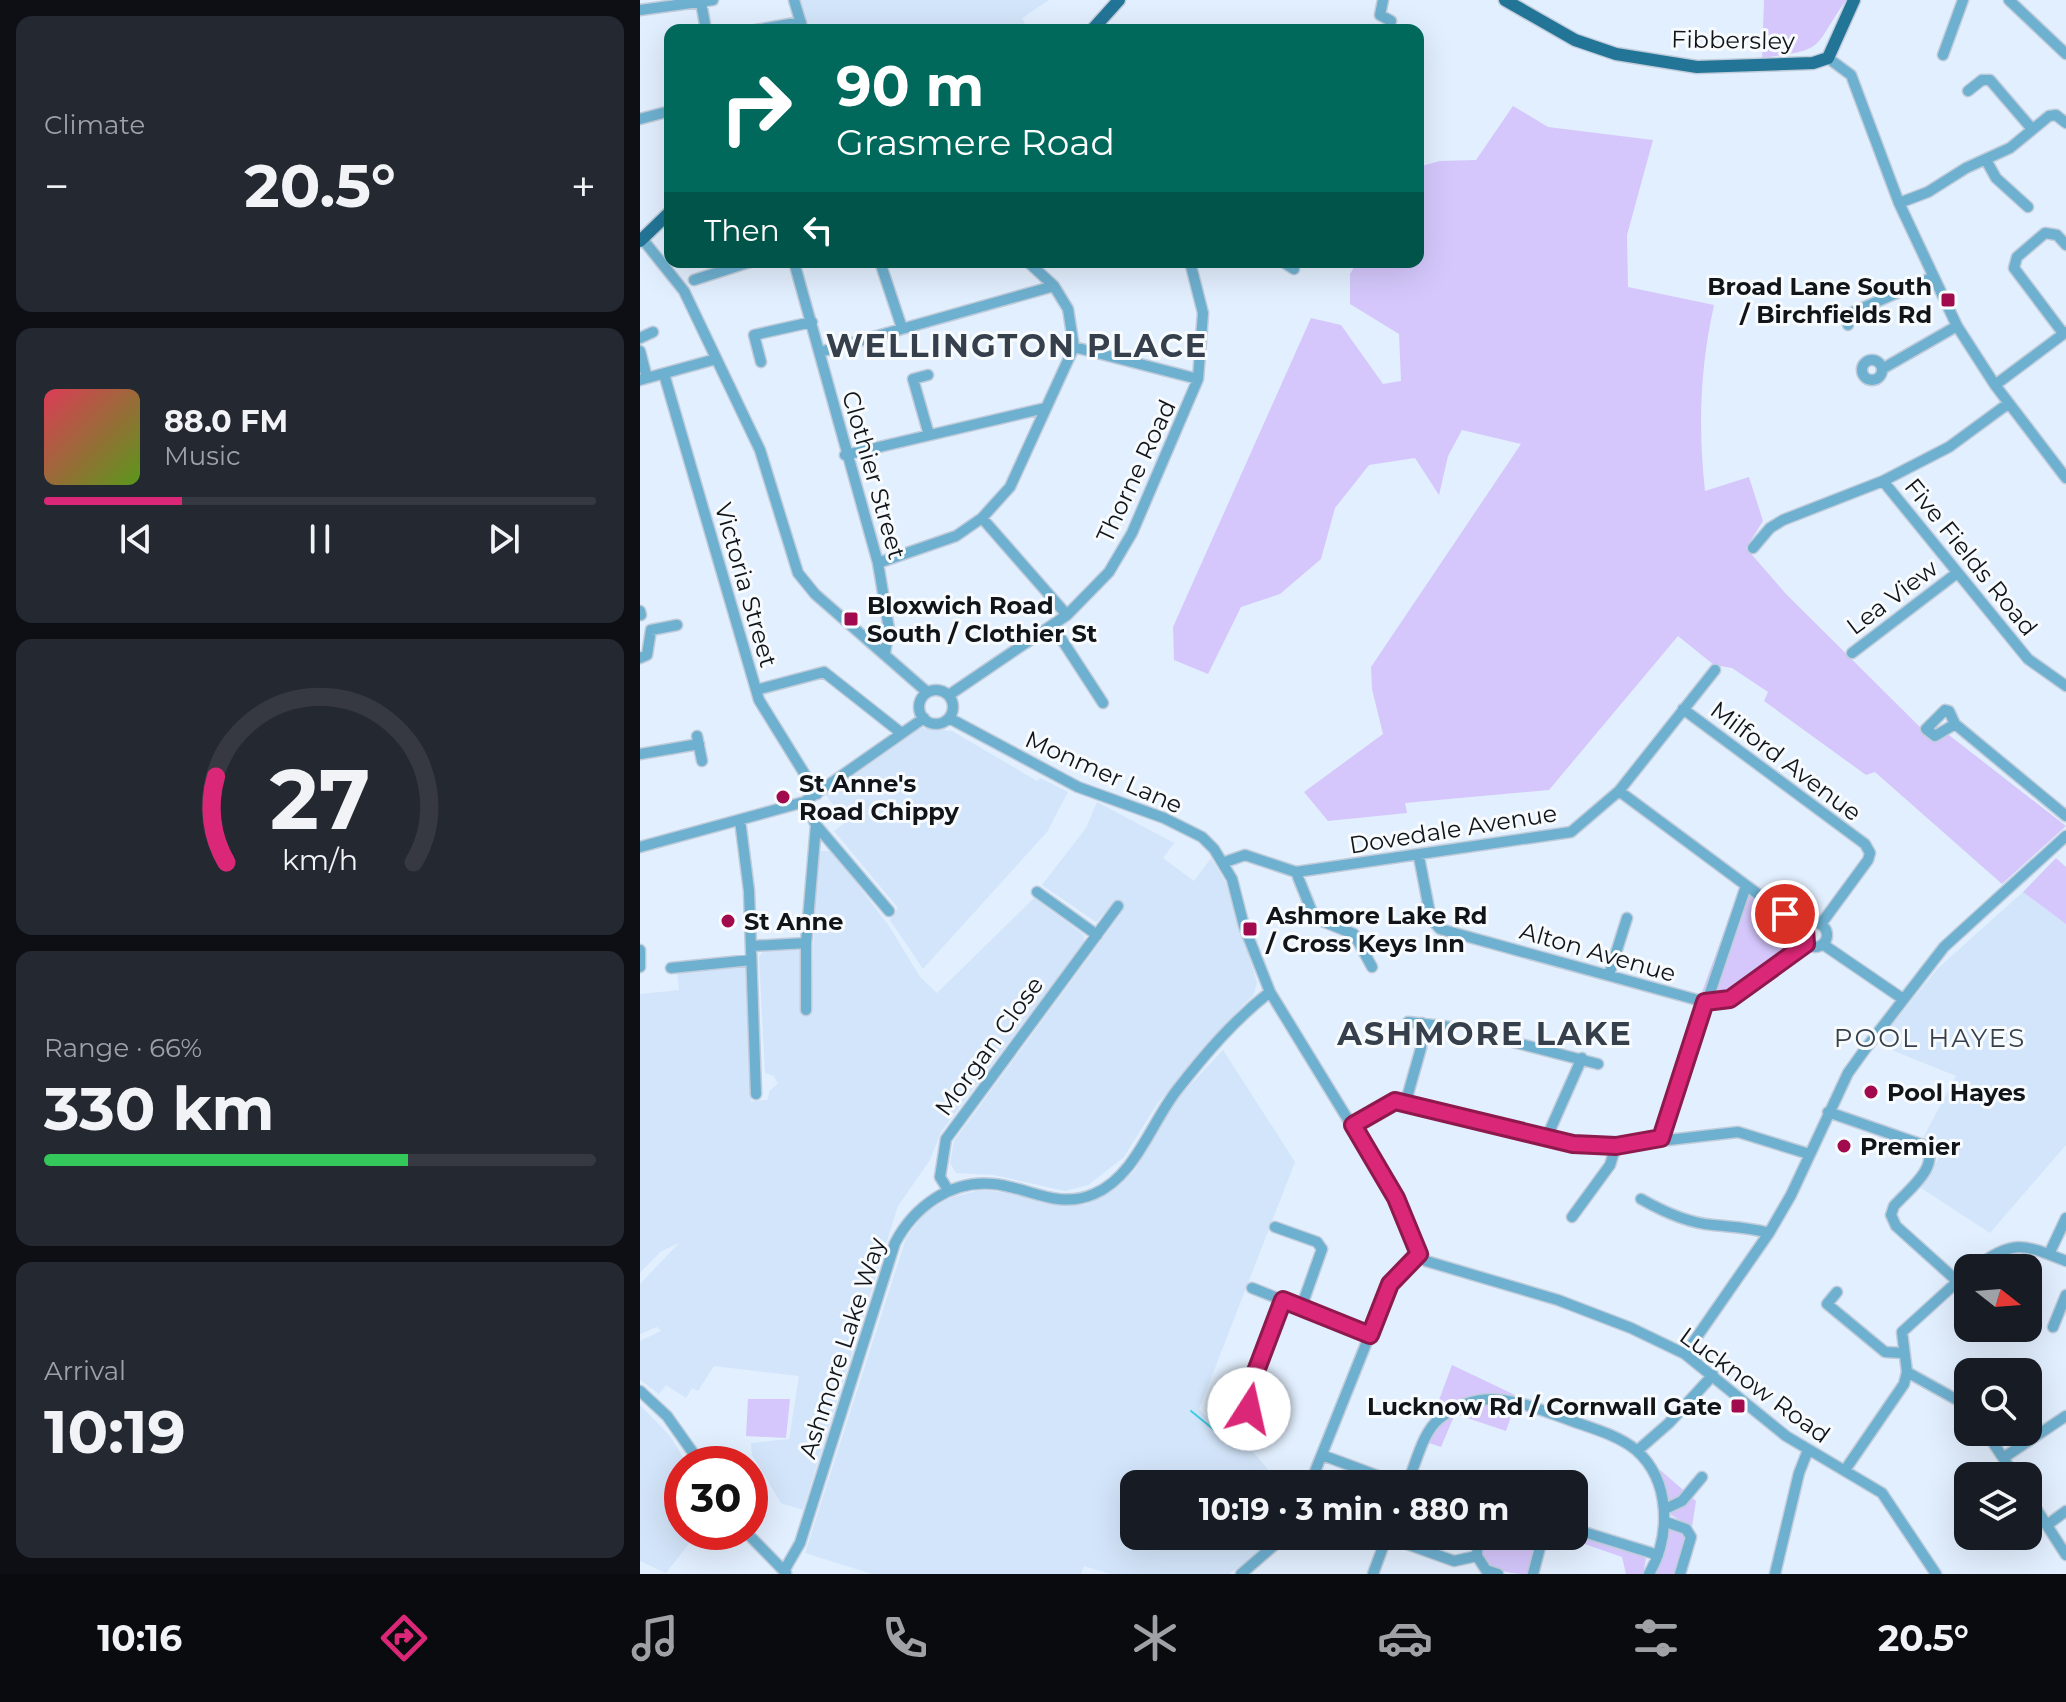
<!DOCTYPE html>
<meta charset="utf-8">
<style>
:root{--surface:#171b24;--page:#242831;--text:#f1f3f6;--muted:#9ea1a6;--line:#363941;--accent:#db2777}
body{margin:0;font-family:Montserrat,sans-serif;background:var(--page);color:var(--text);height:100vh;display:flex;flex-direction:column;font-size:30px;white-space:nowrap}
*{box-sizing:border-box;margin:0}
p{font-size:26px;color:var(--muted)}
.icon{flex:none;width:44px;height:44px;fill:none;stroke:currentColor;stroke-width:2;stroke-linecap:round;stroke-linejoin:round}
.map{position:relative;flex:1;overflow:hidden}
.details{display:flex;flex-direction:column;gap:16px;padding:16px;background:#0d0f14;width:640px}
.details>*{flex:none}
.guide{position:absolute;left:24px;top:24px;width:760px;height:244px;border-radius:16px;box-shadow:0 8px 32px #0002;background:#00695c;color:#fff;overflow:hidden}
.needle{width:52px;rotate:107deg}
.buttons{position:absolute;left:1314px;top:1254px;display:grid;gap:16px}
.buttons a{display:grid;place-items:center;width:88px;height:88px;border-radius:16px;background:var(--surface);box-shadow:0 8px 32px #0002;font-size:40px}
.speed{position:absolute;left:24px;top:1446px;display:flex;gap:16px;font-size:40px;font-weight:700;text-align:center}
.speed>*{display:grid;place-content:center;width:104px;height:104px;border-radius:50%;background:var(--surface);box-shadow:0 8px 32px #0002;line-height:1}
.speed .limit{border:12px solid #d22;background:#fff;color:#111}
.pin{position:absolute;display:grid;place-items:center;width:68px;height:68px;color:#fff;margin:-34px;border:4px solid #fff;border-radius:50%;box-shadow:0 2px 8px #0007}
.me{position:absolute;width:88px;margin:-44px;rotate:10deg;stroke-linejoin:round;filter:drop-shadow(0 0 6px #0008)}
.turn{display:flex;align-items:center;gap:28px;height:168px;padding:0 40px;font-size:36px}
.turn .icon{width:104px;height:104px;stroke-width:2.5}
.turn b{display:block;font-size:56px;line-height:68px}
.then{display:flex;align-items:center;height:76px;padding:0 40px;background:#0003;gap:16px;font-size:30px}
.big{font-size:60px;font-weight:700;line-height:1.1}
.details .card{flex:1;display:flex;flex-direction:column;justify-content:center;gap:12px;min-width:0;padding:0 28px;border-radius:16px;background:var(--page)}
.details .dial{align-items:center;gap:0}
.dial svg{height:208px;overflow:visible;fill:none;stroke:var(--line);stroke-width:7;stroke-linecap:round;text-anchor:middle}
.dial text{fill:var(--text);stroke:none}
.song{display:flex;align-items:center;gap:24px}
.cover{width:96px;height:96px;border-radius:12px;background:linear-gradient(135deg,hsl(350 70% 55%),hsl(90 70% 35%))}
.played{height:8px;border-radius:4px;background:linear-gradient(90deg,var(--accent) 25%,var(--line) 25%)}
.keys{display:flex;justify-content:space-around;direction:ltr}
.heat{display:flex;justify-content:space-between;align-items:center;font-size:44px;direction:ltr}
.charge{height:12px;border-radius:6px;background:linear-gradient(90deg,#34c759 66%,var(--line) 0)}
.trip{position:absolute;left:480px;top:1470px;width:468px;height:80px;border-radius:16px;background:var(--surface);box-shadow:0 8px 32px #0002;font-weight:700;line-height:80px;text-align:center}
.dock{display:flex;height:128px;justify-content:space-around;align-items:center;background:#090b0e;color:var(--muted)}
.dock .icon{width:56px;height:56px}
.dock .active{color:var(--accent)}
.dock b{font-size:36px;color:var(--text)}
main{display:flex;flex:1;min-height:0}
.map>svg:first-child{display:block}
.built{fill:#d3e5fa}
.green{fill:#d5c7fc}
.lines{fill:none;stroke-linecap:round;stroke-linejoin:round}
.stream{stroke:#3dcfe2;stroke-width:2}
.minor-casing{stroke:#c1ccda;stroke-width:13}
.major-casing{stroke:#c1ccda;stroke-width:15}
.minor{stroke:#6eb0d0;stroke-width:10}
.major{stroke:#237597;stroke-width:12}
.route-casing{stroke:#8e194d;stroke-width:20}
.route{stroke:#db2777;stroke-width:14}
.poi-dot{fill:#a10a4d;stroke:#f8fbfe;stroke-width:3}
.labels{text-anchor:middle;dominant-baseline:central;stroke-width:6;stroke-linejoin:round;paint-order:stroke}
.street-label{font-size:24px;fill:#11151a;stroke:#f8fbfe}
.poi-label{font-size:24px;font-weight:bold;fill:#11151a;stroke:#f8fbfe;text-anchor:start}
.neighbourhood-label{font-size:26px;letter-spacing:2px;fill:#36404c;stroke:#f8fbfe}
.district-label{font-size:32px;font-weight:bold;letter-spacing:2px;fill:#36404c;stroke:#f8fbfe}
</style>
<main>
<section class="details">
<div class="card"><p>Climate</p>
<div class="heat"><a>−</a><b class="big">20.5°</b><a>+</a></div>
</div>
<div class="card">
<div class="song"><i class="cover"></i><div><b>88.0 FM</b><p>Music</p></div></div>
<div class="played"></div>
<div class="keys"><svg class="icon" aria-label="previous" viewBox="0 0 24 24"><path d="M18 5L8 12l10 7zM5 5v14"/></svg><svg class="icon" aria-label="pause" viewBox="0 0 24 24"><path d="M8 5v14M16 5v14"/></svg><svg class="icon" aria-label="next" viewBox="0 0 24 24"><path d="M6 5l10 7-10 7zM19 5v14"/></svg></div>
</div>
<div class="card dial"><svg viewBox="0 0 100 80">
<path d="M14 69A42 42 0 1 1 86 69"/>
<path d="M14 69A42 42 0 0 1 10 36" stroke="#db2777"/>
<text x="50" y="56" font-size="32" font-weight="700">27</text>
<text x="50" y="72" font-size="11">km/h</text>
</svg></div>
<div class="card"><p>Range · 66%</p><b class="big">330 km</b><div class="charge"></div></div>
<div class="card"><p>Arrival</p><b class="big">10:19</b></div>
</section>
<div class="map">
<svg width="1426" height="1574" viewBox="0 0 1426 1574">
<rect width="100%" height="100%" fill="#e2effe"/>
<!-- built -->
<path class="built" d="M159,0H409L382,18L388,30H168Z
M281,728L312,731L397,781L400,778L428,792L407,832L283,969L250,920L258,908L194,831L206,822L186,795Z
M457,802L534,843L523,858L554,881L571,858L586,883L617,982L614,994L568,1042L515,1107L484,1157L448,1185L425,1191L354,1175L316,1173L310,1163L314,1141L480,915L468,909L456,922L402,885L446,828Z
M177,851H192L249,926L280,977L297,993L394,898L444,935V942L301,1132L290,1160L258,1206L163,1510L141,1503L112,1455L111,1443L149,1439L159,1376L74,1366L58,1391L52,1388L46,1398L26,1385L19,1394L0,1380V1341L21,1331L17,1327L0,1334V1284L39,1243L20,1252L0,1273V994L39,990L37,971L105,964L111,1101L128,1100L129,1091L138,1084L134,1076L125,1073L119,957L123,951L162,950V1012H171Z
M1383,892L1426,924V1145L1350,1233L1281,1188L1300,1156L1297,1144L1283,1138L1316,1076L1237,1044L1297,969Z
M583,1050L655,1162L559,1409L586,1437L613,1452L631,1473V1484H494V1536H638L634,1541L589,1574H470L444,1566L441,1574H232L165,1553L266,1238L284,1214L309,1198L340,1190L369,1193L402,1203L446,1205L477,1188L495,1170L536,1100Z
M0,1405L30,1436L47,1464H42V1532H58L26,1573L0,1561Z"/>
<!-- green -->
<path class="green" d="M1124,0H1206C1171,51 1187,49 1122,58Z
M873,106L908,127L1013,140L987,235L988,287L1074,305C1060,368 1058,427 1065,491L1109,477L1123,521L1106,548L1146,594L1295,742L1305,732L1426,826L1362,884L1235,772L1226,775L1124,701L1128,692L1092,668L1074,665L1038,636L909,790L765,803L767,813L688,821L664,792L743,734L732,689L731,667L881,444L822,430L808,456L799,495L775,458L729,465L695,508L681,559L640,594L601,607L568,674L534,660L533,627L671,318L701,325L743,384L761,381L759,334L710,304V274L717,262H778V167L800,161L836,160Z
M1416,858L1426,867V924L1383,892Z
M1100,888L1156,930L1158,938L1089,993L1062,992Z
M812,1365L875,1395L836,1394L792,1419Z
M108,1399H150L146,1438L106,1436Z
M836,1404L875,1405L866,1431L815,1414L801,1447L789,1443C801,1419 812,1415 836,1404Z
M1012,1463L1056,1501L1052,1527L1031,1515L1026,1486Z
M1029,1529L1043,1532L1048,1538L1037,1574H1015Z
M944,1535L999,1553L1006,1559L1003,1574H986L982,1557L939,1542Z
M841,1536H898L889,1574C868,1574 848,1571 839,1550Z"/>
<g class="lines">
<!-- stream -->
<path class="stream" d="M551,1411L578,1433
M620,1484L624,1476"/>
<defs>
<path id="minor" d="M154,0L163,30
M743,0L740,15L751,21
M1369,0L1426,54
M61,2L66,30
M0,10L73,0
M116,30L161,22
M1303,55L1323,0
M1188,58L1211,75L1259,203L1317,326L1355,385L1426,478
M1328,91L1342,80H1350L1392,129
M0,119L30,111
M1346,160L1356,178L1388,207
M1259,203L1288,192L1326,168L1370,148L1409,116L1416,115L1426,123
M4,241L44,291L120,450L158,573L175,594L287,692
M154,262L238,563L249,629L245,653
M240,262L262,328
M643,262L654,269
M54,280L110,262
M1208,325L1211,313L1291,278
M1423,333L1374,268L1377,257L1405,233L1417,235L1426,245
M0,338L13,332
M434,347L558,379
M0,351L7,378
M180,352L414,286
M1222 370a10 10 0 1 1 20 0a10 10 0 1 1-20 0Z
M121,362L114,335L172,322
M1242,369L1317,326
M24,374L119,700L177,794
M288,375L273,379L289,435
M0,380L76,359
M1355,385L1426,332
M205,455L405,408
M1243,481L1388,659L1426,686
M342,518L427,615
M1113,548L1130,528L1143,520L1243,481L1309,447L1369,403
M238,563L316,536L342,518L370,487L434,347L428,309L414,286L388,262
M0,611L1,615
M413,626L463,703
M1212,653L1317,573
M0,658L7,655L11,630L37,625
M279 707a17 17 0 1 1 34 0a17 17 0 1 1-34 0Z
M116,690L184,672L260,732
M309,695L427,615L469,572L492,533L558,379L563,313L550,262
M1043,709L1225,844L1230,853L1228,860L1181,924
M309,718L438,787L524,818L562,837L574,849L592,879L604,926L630,992L756,1198L786,1261L918,1300L991,1328L1045,1354L1146,1436L1242,1493L1296,1574
M1315,724L1295,736L1286,729L1305,710L1309,711L1315,724L1426,816
M57,736L62,761
M0,754L59,744
M979,791L1165,929
M164,802L176,825L249,911
M100,820L109,891L116,1094
M0,847L164,802L284,718
M779,857L791,919L800,929L1065,1002L1090,999L1166,944
M585,862L605,855L656,872L931,832L979,791L1075,670
M656,872L672,912L677,919L714,934L732,967
M397,892L457,935
M1163 935a12 12 0 1 1 24 0a12 12 0 1 1-24 0Z
M1184,945L1263,999
M112,946L166,943
M0,950V967
M31,968L111,960
M969,975L987,918
M166,1010V943L176,825
M768,1022L810,1027
M873,1042L958,1064
M766,1101L781,1048L782,1023
M1188,1112L1286,1146C1300,1167 1268,1190 1254,1206L1251,1215L1256,1226L1316,1280
M713,1125L755,1101H766L933,1144L976,1146L1098,1132L1169,1154
M1021,1138L1106,886
M906,1139L942,1058
M308,1190L300,1177L306,1139L478,906
M1001,1199C1022,1211 1048,1223 1073,1225C1093,1227 1109,1227 1129,1233
M932,1217L970,1165L976,1146
M635,1227L677,1242L682,1249L661,1308
M1409,1254L1426,1218
M1334,1268C1374,1240 1381,1243 1426,1261
M612,1288L730,1335
M1197,1292L1187,1304L1245,1352L1262,1353
M1413,1327L1426,1295
M1045,1354L1129,1233L1151,1195L1208,1073L1226,1048L1304,947L1426,836
M1364,1366L1367,1372
M1267,1372L1328,1406
M0,1391L27,1416L61,1464
M621,1427L609,1409L610,1387L643,1300
M1346,1432L1375,1476
M997,1451L1029,1423L1073,1375
M682,1455L760,1484
M1363,1458L1426,1416
M1205,1470L1264,1384L1267,1372L1262,1332L1328,1272
M670,1484L750,1284L779,1254
M767,1484C776,1464 782,1433 799,1419C841,1385 879,1402 924,1418C947,1427 977,1434 996,1450C1031,1481 1031,1536 1009,1574
M1388,1496L1426,1555
M1025,1509L1042,1501L1062,1477
M1026,1522L1046,1529L1051,1537L1040,1574
M1407,1525L1426,1511
M934,1529L1018,1555
M106,1532L146,1573
M747,1537L814,1561L837,1556L846,1570L858,1574
M837,1556L838,1536
M145,1569L160,1543L255,1243C274,1207 310,1180 353,1184C389,1187 417,1210 454,1194C495,1177 511,1123 537,1090C565,1054 594,1020 630,992
M601,1574L645,1536
M733,1574L747,1536
M893,1574L903,1536
M1135,1574L1159,1473L1168,1450"/>
<path id="major" d="M865,0L935,40L976,54L1057,67L1173,63L1188,58L1214,0
M452,30L479,0
M0,241L30,212"/>
</defs>
<!-- minor casing -->
<use href="#minor" class="minor-casing"/>
<!-- major casing -->
<use href="#major" class="major-casing"/>
<!-- minor -->
<use href="#minor" class="minor"/>
<!-- major -->
<use href="#major" class="major"/>
</g>
<g class="lines">
<defs>
<path id="route" d="M609,1409L610,1387L643,1300L730,1335L750,1284L779,1254L756,1198L713,1125L755,1101L933,1144L976,1146L1021,1138L1065,1002L1090,999L1166,944L1165,929L1145,914"/>
</defs>
<!-- route casing -->
<use href="#route" class="route-casing"/>
<!-- route -->
<use href="#route" class="route"/>
</g>
<!-- markers -->
<g class="poi-dot">
<rect x="1300" y="292" width="16" height="16" rx="4"/>
<rect x="203" y="611" width="16" height="16" rx="4"/>
<circle cx="143" cy="797" r="8"/>
<circle cx="88" cy="921" r="8"/>
<rect x="602" y="921" width="16" height="16" rx="4"/>
<circle cx="1231" cy="1092" r="8"/>
<circle cx="1204" cy="1146" r="8"/>
<rect x="1090" y="1398" width="16" height="16" rx="4"/>
</g>
<g class="labels">
<!-- street labels -->
<g class="street-label">
<text transform="translate(1093 40) rotate(1)">Fibbersley</text>
<text transform="translate(496 471) rotate(-65)">Thorne Road</text>
<text transform="translate(234 475) rotate(74)">Clothier Street</text>
<text transform="translate(1331 557) rotate(51)">Five Fields Road</text>
<text transform="translate(106 585) rotate(74)">Victoria Street</text>
<text transform="translate(1252 597) rotate(-37)">Lea View</text>
<text transform="translate(1146 761) rotate(37)">Milford Avenue</text>
<text transform="translate(464 772) rotate(24)">Monmer Lane</text>
<text transform="translate(813 829) rotate(-9)">Dovedale Avenue</text>
<text transform="translate(958 952) rotate(16)">Alton Avenue</text>
<text transform="translate(349 1046) rotate(-54)">Morgan Close</text>
<text transform="translate(202 1348) rotate(-72)">Ashmore Lake Way</text>
<text transform="translate(1115 1385) rotate(36)">Lucknow Road</text>
</g>
<!-- poi labels -->
<g class="poi-label">
<text x="1292" y="286" text-anchor="end">Broad Lane South<tspan x="1292" dy="28">/ Birchfields Rd</tspan></text>
<text x="227" y="605">Bloxwich Road<tspan x="227" dy="28">South / Clothier St</tspan></text>
<text x="159" y="783">St Anne's<tspan x="159" dy="28">Road Chippy</tspan></text>
<text x="626" y="915">Ashmore Lake Rd<tspan x="626" dy="28">/ Cross Keys Inn</tspan></text>
<text x="104" y="921">St Anne</text>
<text x="1247" y="1092">Pool Hayes</text>
<text x="1220" y="1146">Premier</text>
<text x="1082" y="1406" text-anchor="end">Lucknow Rd / Cornwall Gate</text>
</g>
<!-- neighbourhood labels -->
<g class="neighbourhood-label">
<text x="1290" y="1038">POOL HAYES</text>
</g>
<!-- district labels -->
<g class="district-label">
<text x="377" y="345">WELLINGTON PLACE</text>
<text x="845" y="1033">ASHMORE LAKE</text>
</g>
</g>
</svg>
<div class="buttons">
<a><svg class="needle" viewBox="-14 -14 28 28"><path d="M0-13l5 13h-10z" fill="#e53935"/><path d="M0 13l5-13h-10z" fill="#9ea1a6"/></svg></a>
<a><svg class="icon" aria-label="search" viewBox="0 0 24 24"><circle cx="10" cy="10" r="6"/><path d="M15 15l6 6"/></svg></a>
<a><svg class="icon" aria-label="layers" viewBox="0 0 24 24"><path d="M12 4l9 5-9 5-9-5zM3 14l9 5 9-5"/></svg></a>
</div>
<div class="speed"><div class="limit">30</div></div>
<div class="pin" style="left:1145px;top:914px;background:#d93025"><svg class="icon" aria-label="arrive" viewBox="0 0 24 24"><path d="M6 21V4h12l-3 4 3 4H6"/></svg></div>
<svg class="me" style="left:609px;top:1409px" viewBox="-20 -20 40 40"><circle r="19" fill="#fff"/><path d="M0-13L10 11 0 6-10 11z" fill="#db2777"/></svg>
<div class="trip">10:19 · 3 min · 880 m</div>
<div class="guide">
<div class="turn"><svg class="icon" aria-label="right" viewBox="0 0 24 24"><path d="M7 20v-9h11M14 6l5 5-5 5"/></svg><div><b>90 m</b>Grasmere Road</div></div>
<div class="then">Then<svg class="icon" aria-label="left" viewBox="0 0 24 24"><path d="M17 20v-9H6M10 6l-5 5 5 5"/></svg></div>
</div>
</div>
</main>
<nav class="dock">
<b>10:16</b>
<svg class="icon active" aria-label="directions" viewBox="0 0 24 24"><path d="M12 3l9 9-9 9-9-9zM9 14v-3h6M13 9l2 2-2 2"/></svg>
<svg class="icon" aria-label="music" viewBox="0 0 24 24"><path d="M9 18V5l10-2v13"/><circle cx="6" cy="18" r="3"/><circle cx="16" cy="16" r="3"/></svg>
<svg class="icon" aria-label="phone" viewBox="0 0 24 24"><path d="M5 4h4l2 5-3 2q2 4 5 5l2-3 5 2v4C11 20 4 13 5 4z"/></svg>
<svg class="icon" aria-label="climate" viewBox="0 0 24 24"><path d="M12 3v18M4 7l16 10M4 17L20 7"/></svg>
<svg class="icon" aria-label="car" viewBox="0 0 24 24"><path d="M5 17H2v-5l4-1 3-4h7l3 4 3 1v5h-3M9 17h6M6 11h13"/><circle cx="7" cy="17" r="2"/><circle cx="17" cy="17" r="2"/></svg>
<svg class="icon" aria-label="filters" viewBox="0 0 24 24"><path d="M4 7h16M4 17h16"/><circle cx="9" cy="7" r="2"/><circle cx="15" cy="17" r="2"/></svg>
<b>20.5°</b>
</nav>
